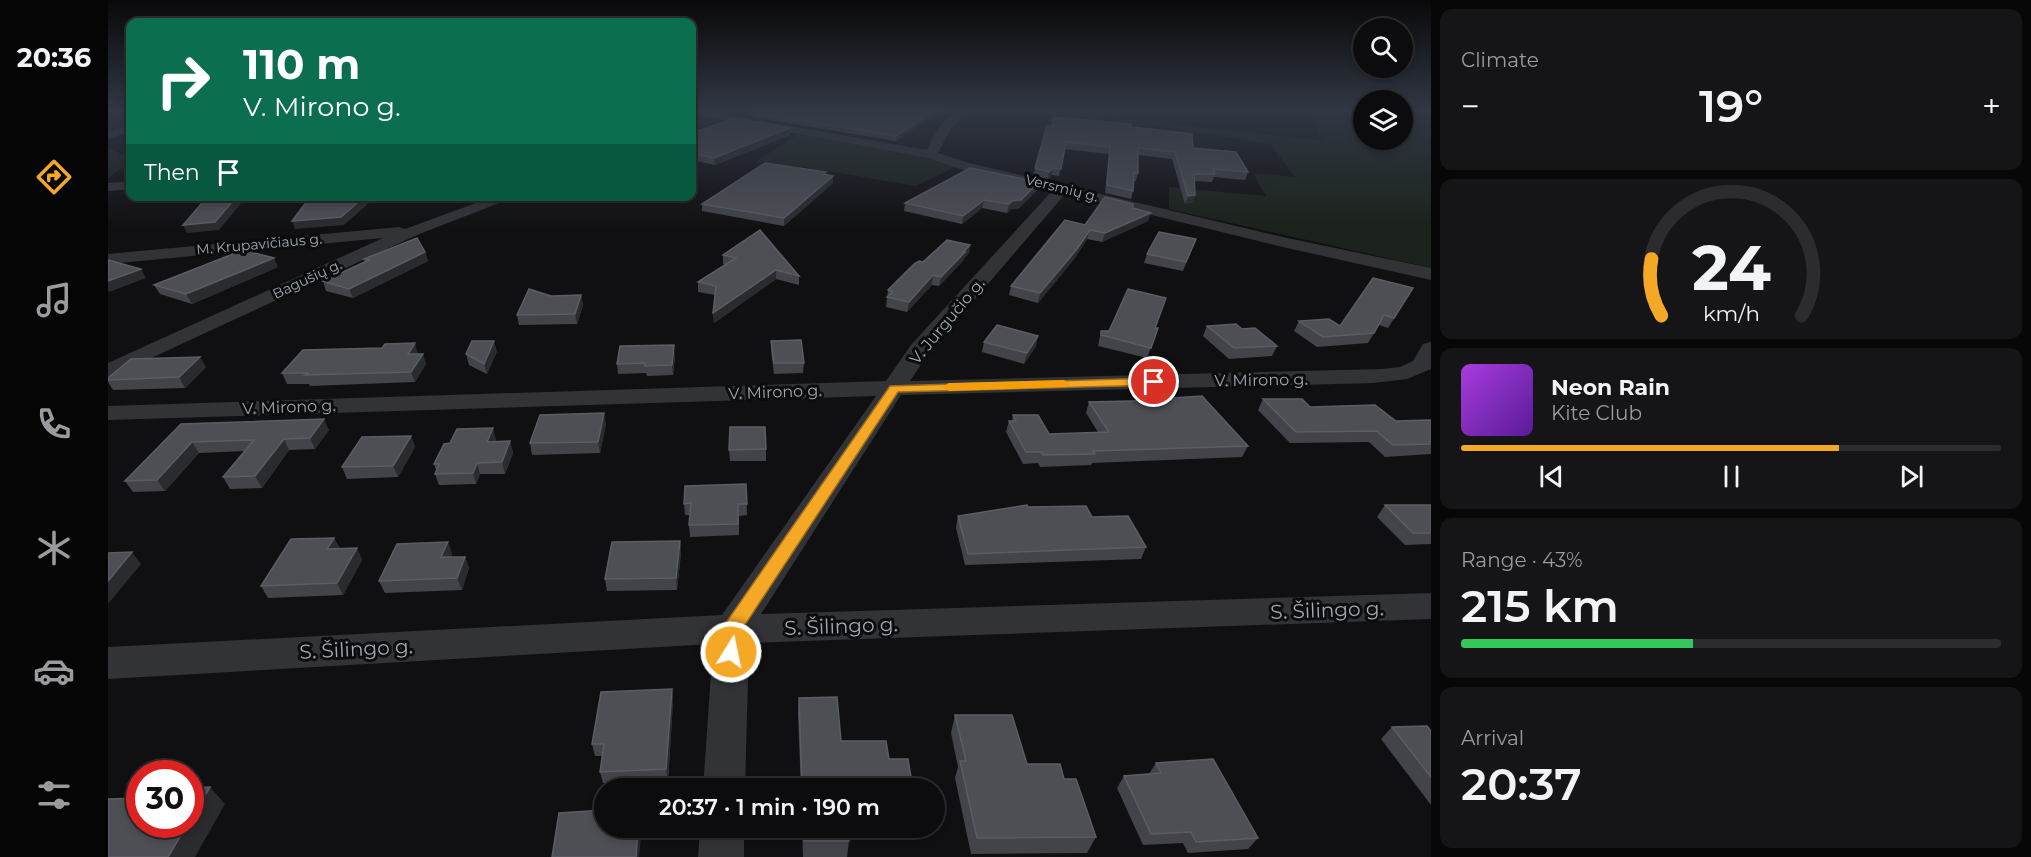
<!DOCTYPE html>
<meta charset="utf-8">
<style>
:root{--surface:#0c0c0e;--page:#151517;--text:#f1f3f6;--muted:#9a9b9e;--line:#2c2c2e;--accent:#f5a726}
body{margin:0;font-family:Montserrat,sans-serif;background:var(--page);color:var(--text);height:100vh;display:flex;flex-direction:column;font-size:22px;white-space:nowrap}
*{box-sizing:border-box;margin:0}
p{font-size:20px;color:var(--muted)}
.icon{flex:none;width:33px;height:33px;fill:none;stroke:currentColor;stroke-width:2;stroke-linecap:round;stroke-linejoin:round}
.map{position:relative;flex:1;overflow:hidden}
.drawer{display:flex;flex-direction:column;gap:9px;padding:9px;background:#070708;width:600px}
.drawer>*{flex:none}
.banner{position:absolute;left:18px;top:18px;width:570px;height:183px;border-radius:12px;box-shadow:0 3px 9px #0003,0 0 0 2px var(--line);background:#0b6e4f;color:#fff;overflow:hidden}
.buttons{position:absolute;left:1245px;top:18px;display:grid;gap:12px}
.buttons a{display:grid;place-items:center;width:60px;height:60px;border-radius:50%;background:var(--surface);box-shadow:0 3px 9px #0003,0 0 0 2px var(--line);font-size:30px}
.speed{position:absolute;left:18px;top:760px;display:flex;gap:12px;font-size:30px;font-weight:700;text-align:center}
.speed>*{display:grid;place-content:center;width:78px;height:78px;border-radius:50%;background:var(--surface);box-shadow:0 3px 9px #0003,0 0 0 2px var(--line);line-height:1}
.speed .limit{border:9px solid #d22;background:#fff;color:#111}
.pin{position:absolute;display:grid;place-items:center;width:51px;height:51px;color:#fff;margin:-26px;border:3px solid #fff;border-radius:50%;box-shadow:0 2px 6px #0007}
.me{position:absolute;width:66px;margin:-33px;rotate:10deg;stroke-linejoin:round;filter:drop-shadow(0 0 4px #0008)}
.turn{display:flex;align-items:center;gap:21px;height:126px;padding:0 18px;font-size:27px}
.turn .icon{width:78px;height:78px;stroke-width:2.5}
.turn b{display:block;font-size:42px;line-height:51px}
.then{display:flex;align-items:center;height:57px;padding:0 18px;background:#0003;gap:12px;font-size:22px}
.big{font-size:45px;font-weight:600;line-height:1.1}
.drawer .widget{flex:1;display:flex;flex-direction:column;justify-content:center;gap:9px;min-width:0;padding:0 21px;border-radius:12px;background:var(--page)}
.drawer .dial{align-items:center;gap:0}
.dial svg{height:156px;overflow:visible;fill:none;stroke:var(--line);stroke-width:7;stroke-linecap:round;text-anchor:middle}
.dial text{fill:var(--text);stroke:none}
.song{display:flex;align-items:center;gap:18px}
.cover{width:72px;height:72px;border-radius:9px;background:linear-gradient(135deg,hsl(280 70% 55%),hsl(270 70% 35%))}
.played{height:6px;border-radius:3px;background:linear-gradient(90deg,var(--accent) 70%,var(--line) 70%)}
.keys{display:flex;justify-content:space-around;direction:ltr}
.heat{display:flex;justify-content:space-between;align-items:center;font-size:33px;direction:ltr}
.charge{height:9px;border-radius:4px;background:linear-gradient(90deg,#34c759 43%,var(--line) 0)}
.trip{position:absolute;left:486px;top:778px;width:351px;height:60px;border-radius:30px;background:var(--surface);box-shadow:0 3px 9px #0003,0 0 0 2px var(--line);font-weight:600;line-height:60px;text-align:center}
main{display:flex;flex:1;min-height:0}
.menu{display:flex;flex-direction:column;width:108px;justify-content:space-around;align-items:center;background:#050506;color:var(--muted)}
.menu .icon{width:42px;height:42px}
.menu .active{color:var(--accent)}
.menu b{font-size:27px;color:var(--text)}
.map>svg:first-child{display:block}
.green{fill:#1b221b}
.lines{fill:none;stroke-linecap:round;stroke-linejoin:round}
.minor{fill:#313337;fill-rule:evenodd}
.wall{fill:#43444a}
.shaded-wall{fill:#2a2b2f}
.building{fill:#4d4f55;stroke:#5a5d64;stroke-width:1.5}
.route{fill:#f5a726;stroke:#9f6d19;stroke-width:1.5}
.slow{fill:#f59e0b}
.labels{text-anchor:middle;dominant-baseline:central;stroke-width:6;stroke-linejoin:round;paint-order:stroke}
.far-street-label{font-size:14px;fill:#a1a7b3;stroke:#0b0c0d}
.street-label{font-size:16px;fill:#a1a7b3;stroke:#0b0c0d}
.near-street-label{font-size:20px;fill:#a1a7b3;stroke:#0b0c0d}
</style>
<main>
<nav class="menu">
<b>20:36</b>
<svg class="icon active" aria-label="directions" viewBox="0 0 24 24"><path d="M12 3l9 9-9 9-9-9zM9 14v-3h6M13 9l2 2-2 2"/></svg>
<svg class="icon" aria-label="music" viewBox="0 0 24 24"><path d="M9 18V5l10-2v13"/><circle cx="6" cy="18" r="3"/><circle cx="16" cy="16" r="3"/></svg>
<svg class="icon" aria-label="phone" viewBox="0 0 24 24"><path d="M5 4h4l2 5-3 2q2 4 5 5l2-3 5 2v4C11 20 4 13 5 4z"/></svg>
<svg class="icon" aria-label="climate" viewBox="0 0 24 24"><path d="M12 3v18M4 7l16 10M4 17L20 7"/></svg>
<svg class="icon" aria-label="car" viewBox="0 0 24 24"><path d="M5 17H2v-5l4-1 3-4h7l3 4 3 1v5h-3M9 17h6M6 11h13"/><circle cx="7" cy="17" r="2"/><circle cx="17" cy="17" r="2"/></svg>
<svg class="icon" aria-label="filters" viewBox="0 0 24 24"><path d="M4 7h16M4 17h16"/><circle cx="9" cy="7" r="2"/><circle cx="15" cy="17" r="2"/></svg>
</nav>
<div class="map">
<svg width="1323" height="857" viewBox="0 0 1323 857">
<rect width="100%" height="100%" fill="#101012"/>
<!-- green -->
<path class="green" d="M0,109H22V126L0,132Z
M898,109H918L1214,140L1200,109H1255L1256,140H1294L1295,109H1323V268L1061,209V187L1158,196L1145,173L1187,177L1162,144L1035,123Z
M691,134L818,156L849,166L808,186L697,167L647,162Z
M0,148L22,158V167H16L0,178Z"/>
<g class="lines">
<!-- minor -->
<path class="minor" d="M584,109L819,150C830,124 842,109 872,109L854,118L843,128L830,153L861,163L1179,238L1323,268V280L1179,248L957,194L820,354L802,381L1274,369L1292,367L1305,361L1315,344L1323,342V369L1299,379L1266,383L793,395L653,614L1323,593V619L641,643L637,789H595L605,644L0,679V647L614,615L768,396L0,420V406L778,381L803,345L944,191L852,169L820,158L584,114Z
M22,126V132L0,139V131Z
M22,181V189L0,191V183Z
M387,196H409L309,235L0,378V363L275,238L0,264V254L291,227L297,229Z
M592,828H636V857H590Z"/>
</g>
<!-- wall -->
<path class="wall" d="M656,109H840V110L819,120L788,141L645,117V113Z
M939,125L1024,127L1085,148L1140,172L1137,180L1106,177L1104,182L1087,181V195L1085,202L1077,204L1064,159L1030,155V173L1028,181H1026L1025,191L1023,199L997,193L1001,154L957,149L951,176L944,175L940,179L925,176Z
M682,128V135L607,165L584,160V133Z
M718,172V175L725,183L676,226L594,211V204Z
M931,182L929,190L911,208L903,209L899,213L874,208L854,224L796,211L797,203Z
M1025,208L1040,221L994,242L979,239L967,258L930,303L901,295L903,286L977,225Z
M862,245L861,253L856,258L855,261L831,286L824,285L799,312L778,307L780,290L815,262Z
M1085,247L1075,271L1036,263L1039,254Z
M317,252L320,261L245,298L218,291L215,281L257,262L256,259Z
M615,255L691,276V285L668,279L606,323L605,313L607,295L590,292V282L618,265L615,264Z
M170,267L84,304L52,294L46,285Z
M1305,288L1280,328L1271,325L1260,343L1209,347L1186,331L1191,321L1232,326Z
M473,295L475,305L469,324L411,325L409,315L443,296Z
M1099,326L1134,329L1169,346L1164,356L1121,359L1095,336Z
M1047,328H1050L1039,358L990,346L993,331Z
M663,341L696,363L695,373L666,374L663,351Z
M876,342L928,346L916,364L874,352Z
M389,351L379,374L361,365L358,354Z
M310,354L318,364L307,382L202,386L201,384H179L174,373Z
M567,355L565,375L539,376L538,373L510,374L509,364Z
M98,367L77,388L5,390L0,382V378Z
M1062,398L1140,446L1134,457L984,463L983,465L932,467L930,463L915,464L898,432L901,421H904L905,415L941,434L990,432L978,413L981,402L1061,400Z
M1155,399L1288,421L1323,420V454L1277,457L1261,442L1182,443L1150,410Z
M73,424L221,430L207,449L181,450L154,488L122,489L115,477L137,451L91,453L57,491L25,492L17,481Z
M498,424L492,453L424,455L422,443Z
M303,436L307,447L290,477L239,479L234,467Z
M388,439L387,442L402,441L405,453L397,474H372L368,484L331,485L327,474L328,470L326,464Z
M658,449V461H622L621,450Z
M638,484L639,515L631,516V535L582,537L581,525L582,515H577L576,504Z
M1277,505H1323V544L1297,545L1269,517Z
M920,507L984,517L1038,547L1033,559L857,565L848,528L850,516Z
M226,538L232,549L249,548L254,560L235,595L160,598L153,586Z
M572,541L573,553L569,590L499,591L497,579Z
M344,553L343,557H357L361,568L354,590L277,593L271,581Z
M564,689L565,701L560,781L495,783L492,772L494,756H487L484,744Z
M691,698L733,741L781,759L805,789H693L690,715Z
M847,715L919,764L956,779L988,837L979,853L863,854L847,778L850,767L843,733Z
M1284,727L1323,731V805L1273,739Z
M1048,763L1150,838L1140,849L1080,853L1075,843L1035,845L1009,788L1016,776L1041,774Z
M694,828H740L741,841L739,857H695Z"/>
<!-- shaded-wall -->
<path class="shaded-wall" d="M834,109H840V110L819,120L788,141V136L820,115Z
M682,128V135L607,165L606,158Z
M945,168L944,175L940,179L941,172Z
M725,176V183L676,226V218Z
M931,182L929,190L911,208L903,209L899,213L901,204L904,201Z
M1087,195L1085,202L1077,204L1080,196Z
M129,196H139L111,230L79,233L75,225Z
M257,196H269L236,225L187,229L184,221Z
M876,200L874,208L854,224L855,216Z
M1043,213L1040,221L994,242L997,233Z
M982,230L979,239L967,258L930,303L932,293Z
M862,245L861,253L856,258L855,261L831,286L833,277Z
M317,252L320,261L245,298L241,289Z
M166,258L170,267L84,304L78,294Z
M33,269L38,278L1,292L0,290V281Z
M668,270V279L606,323L605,313Z
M825,275L824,285L799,312L801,302Z
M473,295L475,305L469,324L467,314Z
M930,336L928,346L916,364L919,353Z
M386,341L389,351L379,374L376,364Z
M307,343L310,354H300Z
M566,345L567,355L565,375L564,365Z
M315,354L318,364L307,382L303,372Z
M92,357L98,367L77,388L71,377Z
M496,413L498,424L492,453L490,442Z
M216,419L221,430L207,449L202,438Z
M385,428L388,439L383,453L379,442Z
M303,436L307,447L290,477L285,466Z
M176,439L181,450L154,488L147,476Z
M402,441L405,453L397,474L394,462Z
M84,442L91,453L57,491L49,480Z
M369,463L372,474L368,484L365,473Z
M226,538L232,550L219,549Z
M572,541L573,553L569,590L568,578Z
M340,542L344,553L338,569L333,557Z
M249,548L254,560L235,595L229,583Z
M24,552L33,564L0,604V581Z
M357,557L361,568L354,590L349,578Z
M564,689L565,701L560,781L558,769Z
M102,787L117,804L87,857H60L79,825H82V820Z
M530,828H534L531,857H528Z"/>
<!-- building -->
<path class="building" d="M656,109H834L820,115L788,136L645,113Z
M945,117L1023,124L1024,127L1084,134L1085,148L1128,152L1140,172L1105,169L1107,174H1086L1087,195L1080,196L1067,152L1030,148V173H1026L1025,191L999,185L1002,147L958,142L953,169L945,168L941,172L927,168L939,125L944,126Z
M626,118L682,128L606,158L584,153V133Z
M657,163L718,172L715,174L725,176L676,218L594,204Z
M862,168L931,182L913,200L904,201L901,204L876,200L855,216L797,203Z
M100,196H129L107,222L75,225Z
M203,196H257L233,217L184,221Z
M997,197L1025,204V208L1043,213L997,233L982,230L969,249L932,293L903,286L957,220L977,225Z
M652,230L691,276L668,270L605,313L608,286L590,282L628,258L615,255Z
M1051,232L1088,239L1078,262L1039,254Z
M309,238L317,252L241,289L215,281L261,260L256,259Z
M839,240L862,245L855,252H857L833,277L825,275L801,302L779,297L785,292L780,290L806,264L811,261L815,262Z
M135,250L166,258L78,294L46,285Z
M0,260L33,269L0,281Z
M1265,278L1305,288L1286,318L1276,315L1266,333L1215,337L1191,321L1221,319L1232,326Z
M421,289L443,296L473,295L467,314L409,315Z
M1020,289L1058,298L1047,328H1050L1043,348L993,335V331H1001Z
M1128,324L1134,329L1147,328L1169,346L1126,348L1099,326Z
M889,325L930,336L919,353L876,342Z
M693,340L696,363H666L663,341Z
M364,341H386L376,364L358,354Z
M307,343L300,354H315L303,372L197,375L200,373H174L195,350L274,348L277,344Z
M566,345L564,365L537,366V363L509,364L512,346Z
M92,357L71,377L0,380V378L23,359Z
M1094,396L1140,446L985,451L987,454L935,455L933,452H918L901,421H908L905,415H930L941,434L1001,432L981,402L1065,400L1062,398Z
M1155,399H1194L1202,407L1267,405L1288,421L1323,420V444L1285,445L1268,431L1188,432Z
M496,413L490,442L422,443L432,415Z
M216,419L202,438L176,439L147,476L115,477L146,440L84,442L49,480L17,481L73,424Z
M622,427H657L658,449L621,450Z
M385,428L379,442L402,441L394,462L369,463L365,473L327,474L331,464H326L336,444L342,443L349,429Z
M303,436L285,466L234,467L254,437Z
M638,484L639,504H630V524L581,525L583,503L576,504L577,486Z
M919,505L920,507L978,506L984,517L1020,516L1038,547L860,554L850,516Z
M1277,505H1323V533H1305Z
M226,538L219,549L249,548L229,583L153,586L183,539Z
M572,541L568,578L497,579L504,542Z
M340,542L333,557H357L349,578L271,581L289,544Z
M24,552L0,581V553Z
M564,689L558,769L492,772L496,744H484L493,692Z
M729,697L733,741H778L781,759H800L805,789H694L691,698Z
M847,715H904L919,764H952L956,779H968L988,837L869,838L852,761H858Z
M1319,726L1323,731V777L1284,727Z
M1105,759L1150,838L1088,842L1083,832L1043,834L1016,776L1053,773L1048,763Z
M102,787L82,820V788Z
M32,798V825H79L60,857H0V799Z
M496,810V828H530L528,857H444L451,813Z
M696,828H740L741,841H696Z"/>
<!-- sky -->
<linearGradient id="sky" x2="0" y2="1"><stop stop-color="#09090a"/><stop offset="0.48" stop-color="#313744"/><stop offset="1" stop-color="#313744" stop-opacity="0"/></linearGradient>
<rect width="1323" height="229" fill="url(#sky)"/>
<!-- route -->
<path class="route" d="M1046,378L1051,380L1053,382L1051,385L790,392L633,631L632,652L630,658L623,660L616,658C611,648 613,633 617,624L782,386Z"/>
<!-- slow -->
<path class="slow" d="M956,380L962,384L960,387L841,391L834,387L841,383Z"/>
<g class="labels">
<!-- far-street labels -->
<g class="far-street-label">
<text transform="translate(954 188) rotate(14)">Versmių g.</text>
<text transform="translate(151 244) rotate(-5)">M. Krupavičiaus g.</text>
<text transform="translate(199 279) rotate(-25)">Bagušių g.</text>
</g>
<!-- street labels -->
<g class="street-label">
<text transform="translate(839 321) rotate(-50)">V. Jurgučio g.</text>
<text transform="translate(1153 380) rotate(-1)">V. Mirono g.</text>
<text transform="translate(667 392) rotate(-2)">V. Mirono g.</text>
<text transform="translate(181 407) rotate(-2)">V. Mirono g.</text>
</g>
<!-- near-street labels -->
<g class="near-street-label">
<text transform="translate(1219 610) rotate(-2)">S. Šilingo g.</text>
<text transform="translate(733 626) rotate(-2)">S. Šilingo g.</text>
<text transform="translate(248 649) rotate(-3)">S. Šilingo g.</text>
</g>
</g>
</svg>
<div class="buttons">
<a><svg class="icon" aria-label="search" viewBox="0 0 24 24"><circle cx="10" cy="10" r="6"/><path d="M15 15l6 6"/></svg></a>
<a><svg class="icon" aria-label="layers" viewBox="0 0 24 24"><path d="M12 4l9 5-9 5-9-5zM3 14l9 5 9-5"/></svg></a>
</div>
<div class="speed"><div class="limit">30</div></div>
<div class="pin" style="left:1046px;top:382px;background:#d93025"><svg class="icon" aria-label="arrive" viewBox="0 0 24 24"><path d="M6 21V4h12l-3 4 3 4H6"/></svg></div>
<svg class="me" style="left:623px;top:652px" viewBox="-20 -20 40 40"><circle r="17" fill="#f5a726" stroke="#fff" stroke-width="3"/><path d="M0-11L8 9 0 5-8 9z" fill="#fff"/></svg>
<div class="trip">20:37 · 1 min · 190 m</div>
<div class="banner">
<div class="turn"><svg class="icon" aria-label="right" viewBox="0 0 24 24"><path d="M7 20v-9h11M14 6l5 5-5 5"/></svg><div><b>110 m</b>V. Mirono g.</div></div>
<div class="then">Then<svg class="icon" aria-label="arrive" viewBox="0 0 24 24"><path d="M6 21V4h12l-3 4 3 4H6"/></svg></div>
</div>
</div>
<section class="drawer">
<div class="widget"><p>Climate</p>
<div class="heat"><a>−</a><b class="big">19°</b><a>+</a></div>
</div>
<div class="widget dial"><svg viewBox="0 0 100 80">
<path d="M14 69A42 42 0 1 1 86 69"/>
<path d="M14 69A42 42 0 0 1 9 40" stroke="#f5a726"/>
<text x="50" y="56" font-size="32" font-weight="700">24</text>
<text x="50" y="72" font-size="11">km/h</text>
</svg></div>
<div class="widget">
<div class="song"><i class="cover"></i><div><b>Neon Rain</b><p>Kite Club</p></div></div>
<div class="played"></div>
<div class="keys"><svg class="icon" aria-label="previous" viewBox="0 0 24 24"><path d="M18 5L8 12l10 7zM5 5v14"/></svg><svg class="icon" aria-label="pause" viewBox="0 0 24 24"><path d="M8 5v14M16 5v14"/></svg><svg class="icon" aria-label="next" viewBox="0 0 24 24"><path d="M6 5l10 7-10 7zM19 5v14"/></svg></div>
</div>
<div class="widget"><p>Range · 43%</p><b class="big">215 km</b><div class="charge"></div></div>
<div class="widget"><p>Arrival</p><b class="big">20:37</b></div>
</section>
</main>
